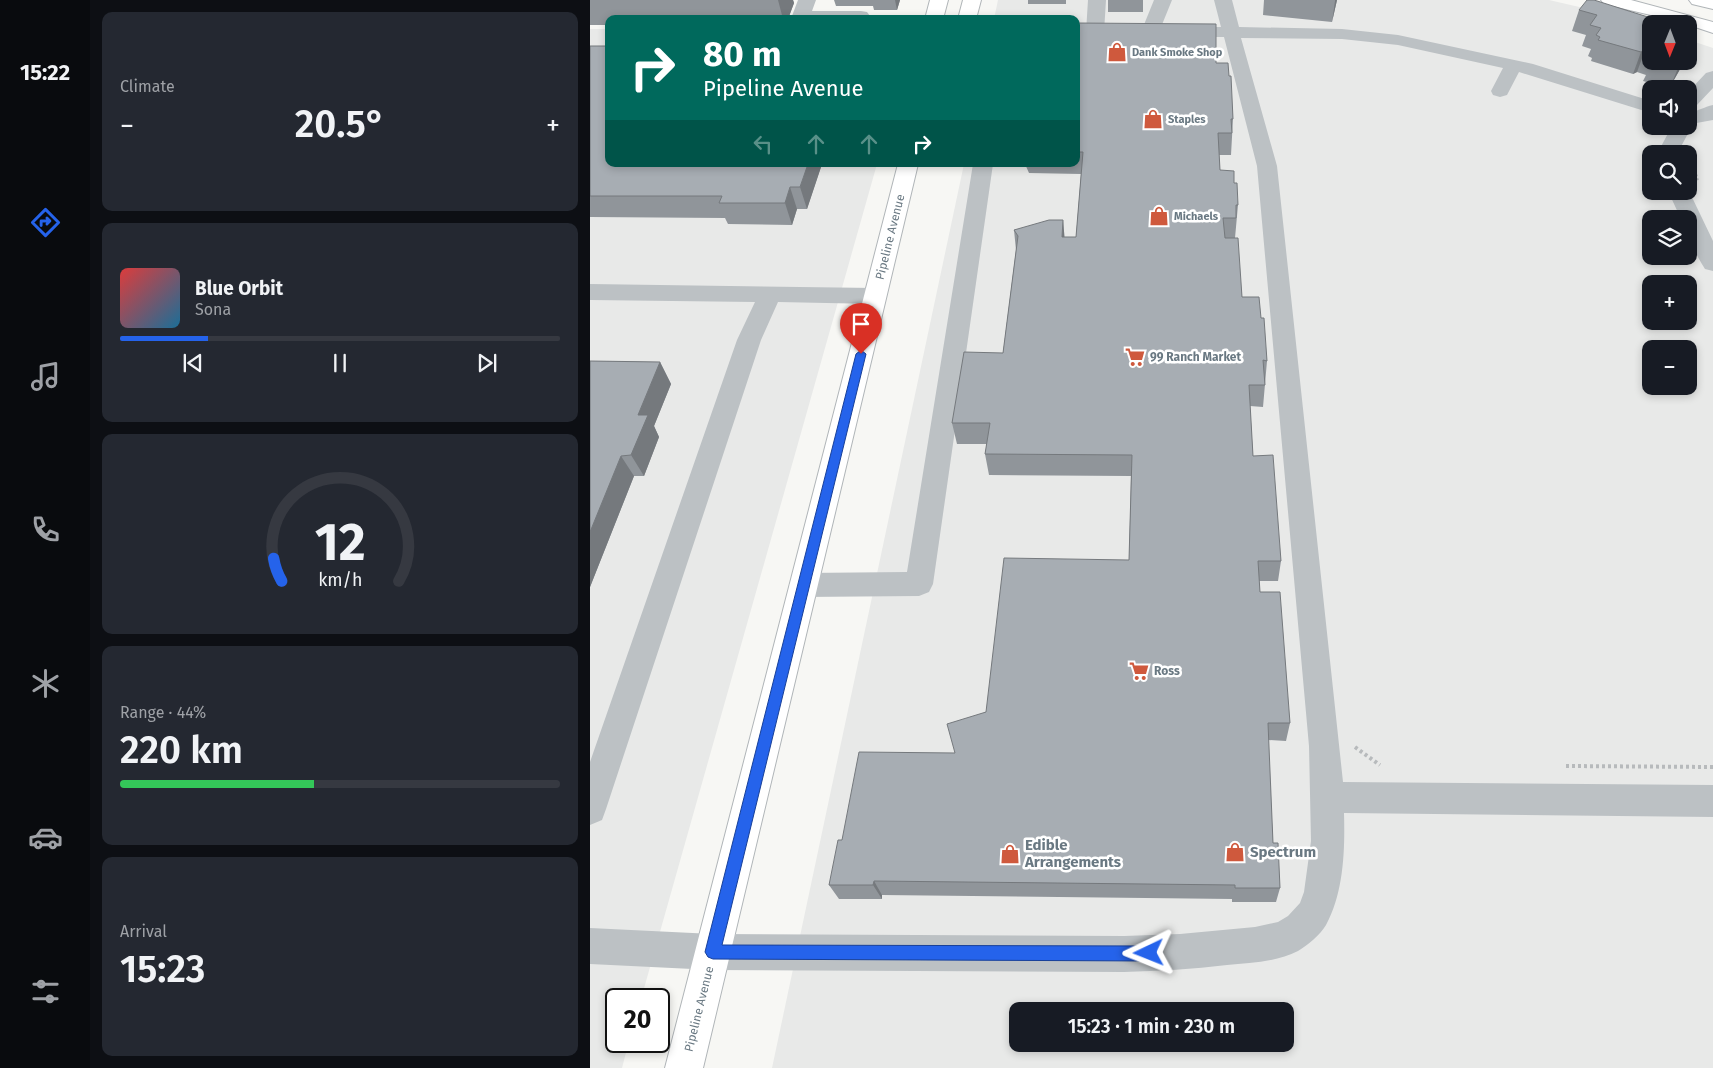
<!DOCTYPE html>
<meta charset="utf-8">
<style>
:root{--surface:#171b24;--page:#242831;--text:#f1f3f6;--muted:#9ea1a6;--line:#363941;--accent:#2563eb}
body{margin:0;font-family:"Fira Sans",sans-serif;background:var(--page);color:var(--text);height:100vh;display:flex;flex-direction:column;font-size:19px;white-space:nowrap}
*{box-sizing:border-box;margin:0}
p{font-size:16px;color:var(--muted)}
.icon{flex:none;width:28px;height:28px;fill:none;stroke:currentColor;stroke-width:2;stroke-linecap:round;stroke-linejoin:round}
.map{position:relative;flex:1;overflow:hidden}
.panel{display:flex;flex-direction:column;gap:12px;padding:12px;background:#0d0f14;width:500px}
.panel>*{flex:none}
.banner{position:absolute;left:15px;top:15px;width:475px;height:152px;border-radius:10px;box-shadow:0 2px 8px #0003;background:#00695c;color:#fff;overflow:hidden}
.needle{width:32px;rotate:181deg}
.tools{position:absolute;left:1052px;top:15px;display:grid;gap:10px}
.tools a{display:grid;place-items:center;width:55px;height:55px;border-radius:10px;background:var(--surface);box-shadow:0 2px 8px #0003;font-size:25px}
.speed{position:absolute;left:15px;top:988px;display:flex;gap:10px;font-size:25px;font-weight:700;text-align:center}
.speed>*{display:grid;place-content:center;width:65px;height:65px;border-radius:50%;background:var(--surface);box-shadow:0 2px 8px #0003;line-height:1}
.speed .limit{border:2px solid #111;border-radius:8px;background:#fff;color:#111}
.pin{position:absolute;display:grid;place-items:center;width:42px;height:42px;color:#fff;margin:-51px -21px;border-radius:50% 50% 50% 0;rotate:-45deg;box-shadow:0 0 5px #0007}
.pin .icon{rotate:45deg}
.me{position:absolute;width:55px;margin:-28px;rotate:268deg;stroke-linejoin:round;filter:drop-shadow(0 0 4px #0008)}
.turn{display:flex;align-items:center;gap:18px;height:105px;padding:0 15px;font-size:22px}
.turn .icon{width:65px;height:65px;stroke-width:2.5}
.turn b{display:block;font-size:35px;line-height:42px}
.lanes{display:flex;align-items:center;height:48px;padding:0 15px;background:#0003;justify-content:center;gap:25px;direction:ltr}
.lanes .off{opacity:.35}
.big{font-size:38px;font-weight:600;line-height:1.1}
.panel .card{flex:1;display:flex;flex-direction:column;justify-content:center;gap:8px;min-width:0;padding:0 18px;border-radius:10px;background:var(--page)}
.panel .dial{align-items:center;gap:0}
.dial svg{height:130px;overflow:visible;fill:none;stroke:var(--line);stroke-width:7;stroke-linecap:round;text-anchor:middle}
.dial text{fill:var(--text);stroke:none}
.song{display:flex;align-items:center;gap:15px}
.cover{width:60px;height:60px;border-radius:8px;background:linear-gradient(135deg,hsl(0 70% 55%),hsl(200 70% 35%))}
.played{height:5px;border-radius:2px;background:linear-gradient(90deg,var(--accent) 20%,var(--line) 20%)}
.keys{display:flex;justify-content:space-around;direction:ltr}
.heat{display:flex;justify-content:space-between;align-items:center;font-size:28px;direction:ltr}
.charge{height:8px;border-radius:4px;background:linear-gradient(90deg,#34c759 44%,var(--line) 0)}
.trip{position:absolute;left:419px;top:1002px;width:285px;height:50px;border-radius:10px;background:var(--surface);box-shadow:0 2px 8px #0003;font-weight:600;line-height:50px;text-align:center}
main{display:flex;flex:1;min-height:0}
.tab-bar{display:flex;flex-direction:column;width:90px;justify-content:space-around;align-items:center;background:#090b0e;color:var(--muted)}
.tab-bar .icon{width:35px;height:35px}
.tab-bar .active{color:var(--accent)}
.tab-bar b{font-size:22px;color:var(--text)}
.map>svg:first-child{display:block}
.built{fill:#e8e9e8;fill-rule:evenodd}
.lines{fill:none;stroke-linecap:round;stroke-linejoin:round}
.major-casing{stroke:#b0b5b8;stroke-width:2}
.path-far1{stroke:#b7babc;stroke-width:2.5;stroke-dasharray:2 2;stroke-linecap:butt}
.path{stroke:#b7babc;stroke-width:4;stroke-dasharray:3 3;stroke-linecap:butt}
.minor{fill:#bcc1c4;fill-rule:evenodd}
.major{fill:#fff;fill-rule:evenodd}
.wall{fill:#90959a}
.shaded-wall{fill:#75797d}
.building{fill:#a7adb3;stroke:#75797d}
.route{fill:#2563eb;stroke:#184099}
.labels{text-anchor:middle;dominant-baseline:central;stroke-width:5;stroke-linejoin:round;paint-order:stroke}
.far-poi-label{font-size:11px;font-weight:bold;fill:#697882;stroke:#fff;text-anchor:start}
.street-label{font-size:12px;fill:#697882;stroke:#fff}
.poi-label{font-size:12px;font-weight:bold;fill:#697882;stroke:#fff;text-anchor:start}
.near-poi-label{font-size:15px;font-weight:bold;fill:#697882;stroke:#fff;text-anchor:start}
</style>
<main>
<nav class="tab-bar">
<b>15:22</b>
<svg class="icon active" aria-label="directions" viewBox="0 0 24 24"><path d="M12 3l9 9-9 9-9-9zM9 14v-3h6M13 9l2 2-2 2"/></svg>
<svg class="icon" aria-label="music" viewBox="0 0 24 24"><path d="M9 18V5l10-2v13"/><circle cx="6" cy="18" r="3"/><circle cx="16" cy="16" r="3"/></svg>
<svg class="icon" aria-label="phone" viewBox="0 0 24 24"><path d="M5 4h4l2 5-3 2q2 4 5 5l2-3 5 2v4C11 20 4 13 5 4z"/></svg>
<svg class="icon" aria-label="climate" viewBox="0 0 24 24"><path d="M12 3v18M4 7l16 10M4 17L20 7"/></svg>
<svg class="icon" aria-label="car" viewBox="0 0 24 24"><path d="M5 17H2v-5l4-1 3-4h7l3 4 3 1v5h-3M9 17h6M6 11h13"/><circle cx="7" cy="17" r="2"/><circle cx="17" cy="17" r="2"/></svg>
<svg class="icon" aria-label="filters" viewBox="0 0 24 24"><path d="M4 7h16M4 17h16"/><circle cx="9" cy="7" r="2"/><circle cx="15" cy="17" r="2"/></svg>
</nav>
<section class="panel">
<div class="card"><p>Climate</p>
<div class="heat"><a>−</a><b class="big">20.5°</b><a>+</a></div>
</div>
<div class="card">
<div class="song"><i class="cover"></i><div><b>Blue Orbit</b><p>Sona</p></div></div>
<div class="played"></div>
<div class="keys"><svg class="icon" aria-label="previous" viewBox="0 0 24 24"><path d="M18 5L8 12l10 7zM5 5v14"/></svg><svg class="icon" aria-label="pause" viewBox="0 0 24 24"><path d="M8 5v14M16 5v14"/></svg><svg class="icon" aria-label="next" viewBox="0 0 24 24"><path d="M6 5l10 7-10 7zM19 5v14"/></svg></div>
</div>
<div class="card dial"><svg viewBox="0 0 100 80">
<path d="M14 69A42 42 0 1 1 86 69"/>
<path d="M14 69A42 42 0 0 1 9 55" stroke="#2563eb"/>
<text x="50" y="56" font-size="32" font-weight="700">12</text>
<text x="50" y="72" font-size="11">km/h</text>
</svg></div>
<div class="card"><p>Range · 44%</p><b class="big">220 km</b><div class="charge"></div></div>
<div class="card"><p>Arrival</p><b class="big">15:23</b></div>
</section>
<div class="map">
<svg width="1123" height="1068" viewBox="0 0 1123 1068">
<rect width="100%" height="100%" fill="#f7f7f4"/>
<!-- built -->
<path class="built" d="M408,0H959L1011,12L1061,61H1099V40L1123,48V1068H182L374,164H486V19H404ZM1061,89H1099V126H1061ZM1061,154H1099V191H1061ZM1061,219H1099V256H1061ZM1061,284H1099V321H1061ZM1061,349H1099V386H1061ZM428,1011H695V1044H428Z
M0,29H19V164H287L51,999H26V1041H39L32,1068H0Z"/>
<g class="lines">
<defs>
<path id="major" d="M340,0H358L353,19H335Z
M373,0H391L386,19H368Z
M1011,0H1041L1123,22V33L1099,25V24L1014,4Z
M1099,0H1123V9L1102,4Z
M308,164H328L113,1068H75Z"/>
</defs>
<!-- major casing -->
<use href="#major" class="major-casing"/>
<!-- path-far1 -->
<path class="path-far1" d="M1102,159L1108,182"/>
<!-- path -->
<path class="path" d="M765,747L790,765
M976,766L1123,767"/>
<!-- minor -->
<path class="minor" d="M208,0H226L222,11H271L277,12L280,16L279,19H204L202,16Z
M498,0H516L514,32L511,36L505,37L499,36L496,32Z
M564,0H582L569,32L566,36L560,37L554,36L551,32Z
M624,0H642L649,27L752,29L808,35L943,64L1061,101V113L929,72L917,95L910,97L903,95L901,91L913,68L808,45L752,39L651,38L687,166L753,782L1123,785V817L754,813C755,849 754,892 736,925C730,935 718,945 708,951C687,962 660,963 637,965C603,969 569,971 534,972L123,970L0,964V928L123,934L534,936L590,934L665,927L688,922L698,916L710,903L714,892L721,841L719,746L667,166L634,37H588L582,36L579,32L582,28L588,27H631Z
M1123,71V88L1106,106L1099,108V91L1116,73Z
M1123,105V120L1101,124L1102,126L1087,154H1067L1082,126H1099V113C1108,111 1114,107 1123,105Z
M383,164H403L343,584L339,592L329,596L213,597L203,593L199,585L203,577L213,573L317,572Z
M1078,191H1099L1123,241V271L1115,269C1104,252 1099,239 1099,219H1091Z
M0,284L285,288L293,291L296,296L293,301L285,304L188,302L171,340L16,809L12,820L0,825V762L147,340L165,302L0,300Z"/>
<!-- major -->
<use href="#major" class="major"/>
</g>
<!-- wall -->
<path class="wall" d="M0,0H203L204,3L198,19H19V25H0Z
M244,0H310L307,10H284L283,6H246Z
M438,0H476V4H438Z
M518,0H553V12H518Z
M674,0H747L742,22L673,15Z
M989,10L1061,24V61H1093L1089,71L1081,85H1067L1053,81L1056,75L1047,72L1043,74L1001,61L1002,58L998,56L1001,49L992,46L996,35L982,31Z
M486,23L626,63L639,76L643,119L641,155H629L630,170L644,183L648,205L645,238L652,297L671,318L677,361L673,407L660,406L663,456L691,561L688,581H669L670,592L700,723L696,741L678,740L683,843L690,888L686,902H642V899L292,895V899H249L239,885L252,840L365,753L396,712L539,560L541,476L399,475L395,454L397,444H367L362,423L413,353L426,250L424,230L473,220L474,237H486L491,174L439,173L435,164H486Z
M0,46L19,164H232L217,209H207L202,225L138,224L135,218L0,217Z
M0,361L70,362L81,384L64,426L69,437L54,476H44L0,587Z"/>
<!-- shaded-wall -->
<path class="shaded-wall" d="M188,0H203L204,3L198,19H193Z
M305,0H310L307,10Z
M745,0H747L742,22L745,1Z
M1055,50L1047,72L1043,74L1051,52Z
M1091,61H1093L1089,71L1081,85Z
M218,164H232L217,209L210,187Z
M200,187L207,209L202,225L195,203Z
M473,220L475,242L472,237Z
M70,362L81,384L64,426L69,437L54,476L41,455L48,415Z
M31,456L44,476L0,587V532Z
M284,881L292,895V899L283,885Z"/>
<!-- building -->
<path class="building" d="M997,0H1004L1080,24H1061V52L1055,50L1051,52L1008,40L1010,37L1006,35L1011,28L1000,25L1007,15L989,10Z
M486,23L626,24V63H638L639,76H641L643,119H641L642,133H628L630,170L644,171V183H647L648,205H646V218H633L635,238H648L652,297H669L671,318H674L677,361L673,360L675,385H659L663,456L683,455L691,561H668L670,592H690L700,723H678L683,843H688L690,888H645V885L284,881L283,885H239L248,840H252L269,752L365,753L357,724L396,712L414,558L539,560L542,455L395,454L400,423H362L374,352L413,353L428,236L424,230L459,220H473L472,237H486L493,152H486Z
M1099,29L1103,31L1099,35Z
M0,46H19V164H218L210,187H200L195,203H129L132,196H0Z
M1069,61H1091L1089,63H1076Z
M0,361L70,362L48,415H58L41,455L31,456L0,532Z"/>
<!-- route -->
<path class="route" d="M271,350L276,354L132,945L559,946L564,948L566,953L564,958L559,961L123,959L118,957L115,952L266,354Z"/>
<!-- icons -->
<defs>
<symbol id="shop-bare" viewBox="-9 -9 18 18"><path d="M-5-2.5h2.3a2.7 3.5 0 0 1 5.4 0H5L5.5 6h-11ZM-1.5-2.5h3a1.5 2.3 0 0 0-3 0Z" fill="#cf593d" stroke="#fff" stroke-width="2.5" paint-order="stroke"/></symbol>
<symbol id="supermarket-bare" viewBox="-9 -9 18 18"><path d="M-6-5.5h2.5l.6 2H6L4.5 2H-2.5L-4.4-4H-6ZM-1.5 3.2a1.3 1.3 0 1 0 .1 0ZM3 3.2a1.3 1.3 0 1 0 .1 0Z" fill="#cf593d" stroke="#fff" stroke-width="2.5" paint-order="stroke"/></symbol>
</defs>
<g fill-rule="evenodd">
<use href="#shop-bare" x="513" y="38" width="28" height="28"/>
<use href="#shop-bare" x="549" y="105" width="28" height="28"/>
<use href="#shop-bare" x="555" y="202" width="28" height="28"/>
<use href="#supermarket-bare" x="531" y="343" width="28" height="28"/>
<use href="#supermarket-bare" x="535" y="657" width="28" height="28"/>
<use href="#shop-bare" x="631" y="838" width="28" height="28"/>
<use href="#shop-bare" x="406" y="840" width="28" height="28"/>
</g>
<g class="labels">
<!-- far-poi labels -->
<g class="far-poi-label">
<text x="542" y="52">Dank Smoke Shop</text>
<text x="578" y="119">Staples</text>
<text x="584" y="216">Michaels</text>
</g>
<!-- street labels -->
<g class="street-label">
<text transform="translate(300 237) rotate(-76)">Pipeline Avenue</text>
<text transform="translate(109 1009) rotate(-76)">Pipeline Avenue</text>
</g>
<!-- poi labels -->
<g class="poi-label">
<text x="560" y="357">99 Ranch Market</text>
<text x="564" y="671">Ross</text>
</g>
<!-- near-poi labels -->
<g class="near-poi-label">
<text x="435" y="845">Edible<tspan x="435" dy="17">Arrangements</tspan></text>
<text x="660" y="852">Spectrum</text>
</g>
</g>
</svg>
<div class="tools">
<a><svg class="needle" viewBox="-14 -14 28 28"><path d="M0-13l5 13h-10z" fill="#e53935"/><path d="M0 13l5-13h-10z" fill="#9ea1a6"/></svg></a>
<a><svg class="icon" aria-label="sound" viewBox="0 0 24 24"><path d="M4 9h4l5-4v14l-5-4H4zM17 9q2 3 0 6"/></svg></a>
<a><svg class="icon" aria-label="search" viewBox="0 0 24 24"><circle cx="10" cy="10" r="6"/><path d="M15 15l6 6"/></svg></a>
<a><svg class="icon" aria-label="layers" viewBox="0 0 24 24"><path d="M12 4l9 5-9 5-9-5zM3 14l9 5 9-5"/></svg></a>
<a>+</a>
<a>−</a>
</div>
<div class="speed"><div class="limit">20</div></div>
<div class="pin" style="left:271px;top:354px;background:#d93025"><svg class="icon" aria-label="arrive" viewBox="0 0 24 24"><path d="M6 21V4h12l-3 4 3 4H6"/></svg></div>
<svg class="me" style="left:559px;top:953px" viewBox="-20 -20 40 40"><path d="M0-17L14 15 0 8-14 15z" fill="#2563eb" stroke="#fff" stroke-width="4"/></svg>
<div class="trip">15:23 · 1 min · 230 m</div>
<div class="banner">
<div class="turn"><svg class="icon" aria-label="right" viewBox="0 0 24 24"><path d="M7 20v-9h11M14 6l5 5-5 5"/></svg><div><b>80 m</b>Pipeline Avenue</div></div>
<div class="lanes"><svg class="icon off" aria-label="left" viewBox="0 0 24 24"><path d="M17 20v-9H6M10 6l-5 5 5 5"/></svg><svg class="icon off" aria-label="ahead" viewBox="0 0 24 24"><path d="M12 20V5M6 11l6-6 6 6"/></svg><svg class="icon off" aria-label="ahead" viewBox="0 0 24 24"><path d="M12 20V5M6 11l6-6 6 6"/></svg><svg class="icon" aria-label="right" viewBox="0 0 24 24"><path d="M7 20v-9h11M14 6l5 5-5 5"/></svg></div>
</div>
</div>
</main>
